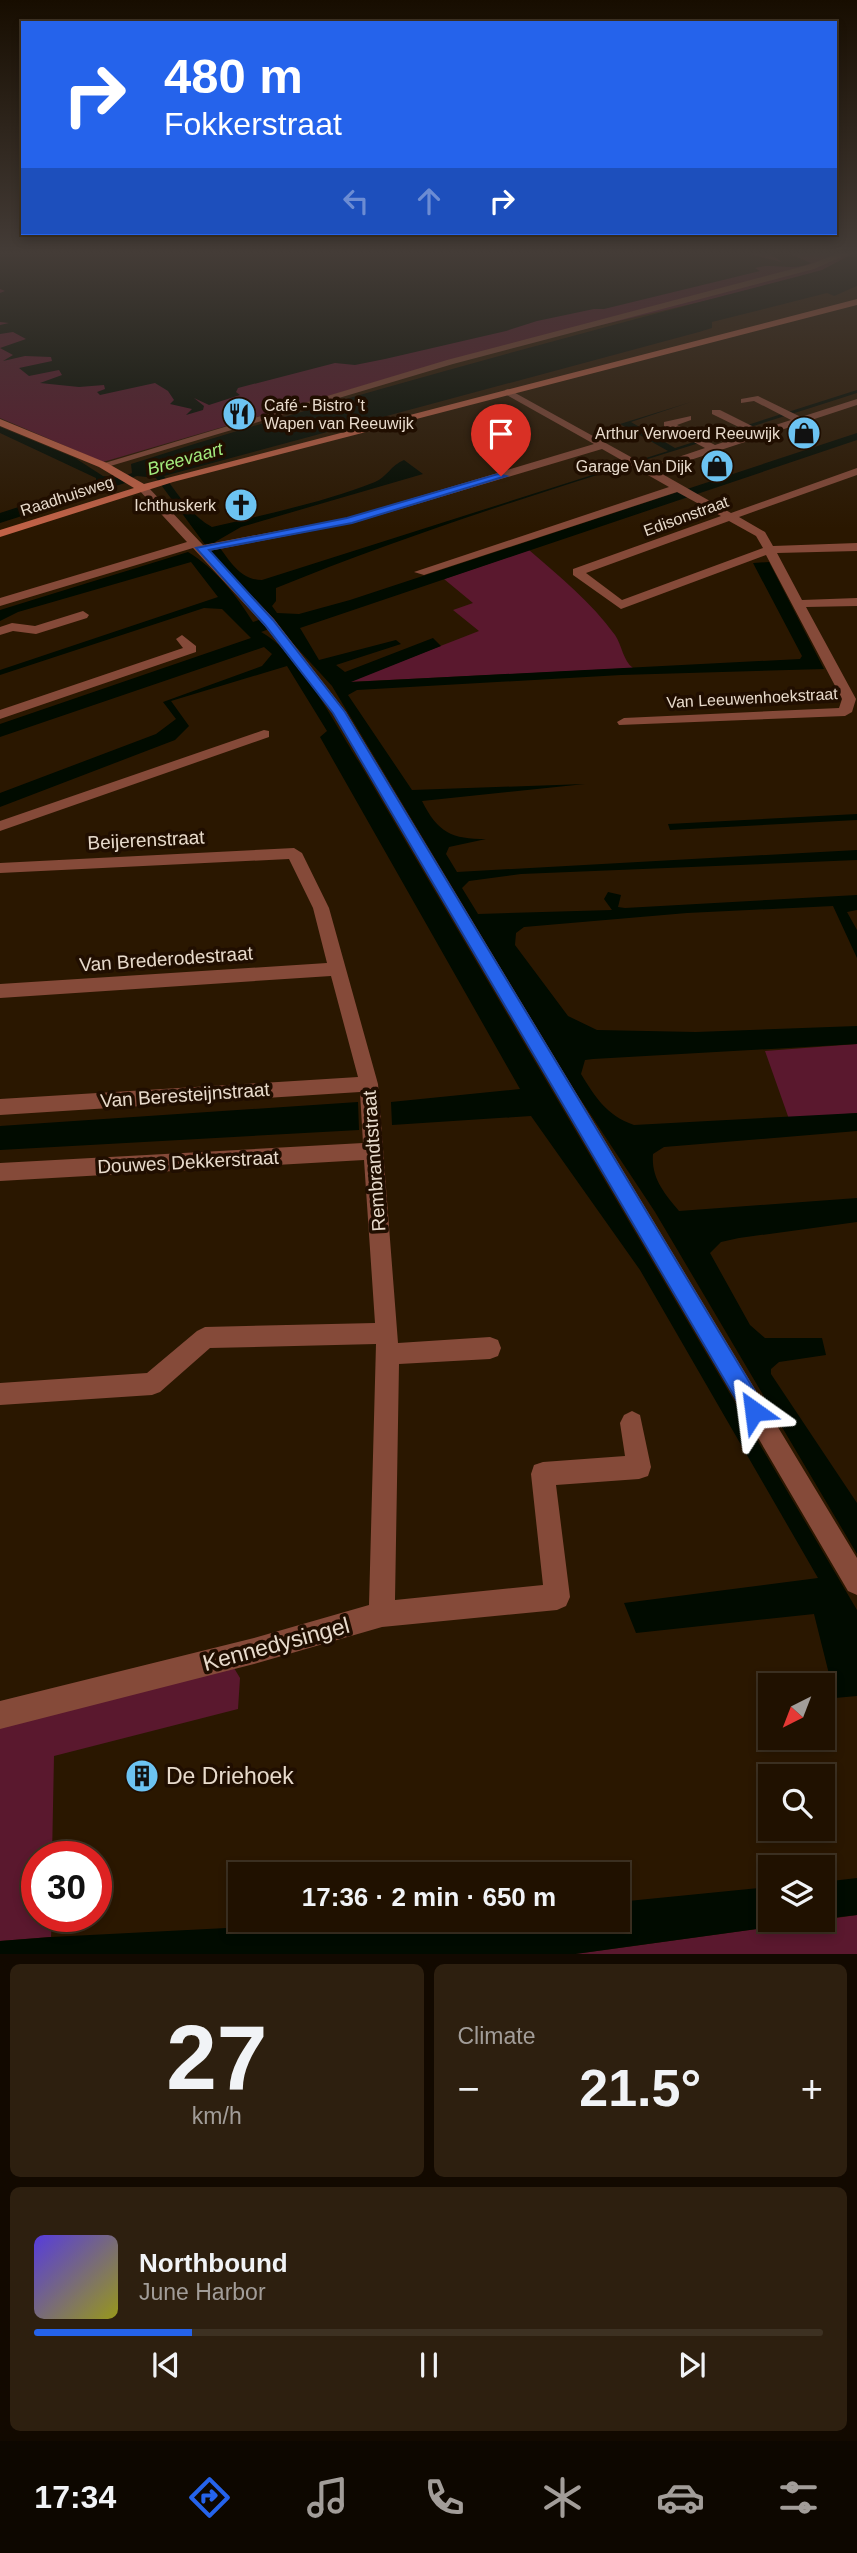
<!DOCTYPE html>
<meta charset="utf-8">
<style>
:root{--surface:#201100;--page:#2d1f0f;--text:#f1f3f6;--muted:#a29d99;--line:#3d3122;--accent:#2563eb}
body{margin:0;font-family:Arial,sans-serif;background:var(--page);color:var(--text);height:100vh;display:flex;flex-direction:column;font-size:26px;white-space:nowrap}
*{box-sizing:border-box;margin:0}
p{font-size:23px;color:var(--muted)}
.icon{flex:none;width:38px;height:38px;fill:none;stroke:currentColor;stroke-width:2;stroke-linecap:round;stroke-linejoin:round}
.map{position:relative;height:1954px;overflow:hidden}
.side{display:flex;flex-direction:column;gap:10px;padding:10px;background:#120900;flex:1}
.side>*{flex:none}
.banner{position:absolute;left:21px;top:21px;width:816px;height:214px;border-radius:0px;box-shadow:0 4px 10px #0003,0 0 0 2px var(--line);background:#2563eb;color:#fff;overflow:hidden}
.needle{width:46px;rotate:222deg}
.tools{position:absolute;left:758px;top:1673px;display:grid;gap:14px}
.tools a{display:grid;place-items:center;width:77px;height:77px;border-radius:0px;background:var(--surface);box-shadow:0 4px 10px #0003,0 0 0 2px var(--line);font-size:35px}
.speed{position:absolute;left:21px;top:1841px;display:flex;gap:14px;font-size:35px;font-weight:700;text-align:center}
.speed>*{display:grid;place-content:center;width:91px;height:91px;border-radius:50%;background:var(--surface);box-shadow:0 4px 10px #0003,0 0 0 2px var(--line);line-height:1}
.speed .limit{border:10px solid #d22;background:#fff;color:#111}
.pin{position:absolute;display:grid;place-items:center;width:60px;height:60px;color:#fff;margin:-72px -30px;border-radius:50% 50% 50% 0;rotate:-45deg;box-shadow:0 0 7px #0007}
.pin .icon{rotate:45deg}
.me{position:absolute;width:77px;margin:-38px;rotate:329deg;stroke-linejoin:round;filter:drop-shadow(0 0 5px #0008)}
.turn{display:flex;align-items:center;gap:24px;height:147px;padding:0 28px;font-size:32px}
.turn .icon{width:91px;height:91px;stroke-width:2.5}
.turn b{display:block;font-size:49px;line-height:60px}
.lanes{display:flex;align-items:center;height:66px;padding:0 28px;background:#0003;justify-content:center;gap:35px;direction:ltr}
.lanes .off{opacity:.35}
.big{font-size:52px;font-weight:600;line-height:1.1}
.side .widget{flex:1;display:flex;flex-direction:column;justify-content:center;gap:10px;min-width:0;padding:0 24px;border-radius:10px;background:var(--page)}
.side .dial{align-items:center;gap:0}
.dial b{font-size:91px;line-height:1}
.song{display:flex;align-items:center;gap:21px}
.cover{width:84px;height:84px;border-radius:10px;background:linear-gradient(135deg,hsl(250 70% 55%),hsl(60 70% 35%))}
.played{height:7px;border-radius:4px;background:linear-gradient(90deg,var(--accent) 20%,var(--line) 20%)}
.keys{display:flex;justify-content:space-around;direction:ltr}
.heat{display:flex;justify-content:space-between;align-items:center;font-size:38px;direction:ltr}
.side .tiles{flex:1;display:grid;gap:10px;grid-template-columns:1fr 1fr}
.widget:last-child{grid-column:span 2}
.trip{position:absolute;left:228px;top:1862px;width:402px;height:70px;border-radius:0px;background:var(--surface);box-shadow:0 4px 10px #0003,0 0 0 2px var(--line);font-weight:600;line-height:70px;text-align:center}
.dock{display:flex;height:112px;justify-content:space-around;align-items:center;background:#0d0700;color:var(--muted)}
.dock .icon{width:49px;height:49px}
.dock .on{color:var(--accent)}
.dock b{font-size:32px;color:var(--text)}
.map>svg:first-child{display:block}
.green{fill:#5a182e}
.water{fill:#010b00}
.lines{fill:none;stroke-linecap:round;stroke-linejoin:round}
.street{fill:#854a39;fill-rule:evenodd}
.secondary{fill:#c16247;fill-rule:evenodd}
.route{fill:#2563eb;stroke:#184099;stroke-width:2}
.labels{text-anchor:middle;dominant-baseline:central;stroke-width:7;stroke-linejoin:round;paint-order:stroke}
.far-poi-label{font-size:16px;fill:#e8dbcc;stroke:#200e00;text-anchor:end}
.far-street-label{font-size:16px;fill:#e8dbcc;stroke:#200e00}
.far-water-label{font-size:18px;font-style:italic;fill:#a3eb7d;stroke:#200e00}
.street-label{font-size:19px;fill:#e8dbcc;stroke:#200e00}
.near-street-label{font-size:23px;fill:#e8dbcc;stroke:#200e00}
.near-poi-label{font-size:23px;fill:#e8dbcc;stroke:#200e00;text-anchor:start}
</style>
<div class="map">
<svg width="857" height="1955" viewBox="0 0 857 1955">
<rect width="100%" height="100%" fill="#2a1700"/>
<!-- green -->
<path class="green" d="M0,254H857L832,271L451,360L103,462L0,418Z
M529,550C560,577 591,602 615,635C622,645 623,661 633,668L348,682L479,631L453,610L473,603L444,579Z
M857,1044V1113L789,1119L765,1051Z
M234,1668L240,1678L238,1709L54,1756L52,1857H37V1916H52L51,1937L0,1941V1727Z
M857,1915V1954L568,1955L822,1920Z"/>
<!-- water -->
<path class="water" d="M0,254H749L782,262L770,254H790L811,263C792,272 774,262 755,268L760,271L604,309H594L537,321L506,331L385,359L355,365L335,363L238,388L236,392L240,395L209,405L194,398L204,406L203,410L186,415L192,409L170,404L174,400L168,391L155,383L100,395L97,392L105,389L104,385L79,387L40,383L62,375L59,370L29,376L19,368L52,361L51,357L25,356L3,361L13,355L0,348L26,339L13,332L0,334V325L9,323L0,322V293L5,291L0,289Z
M852,254H857V286L834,296L827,293L712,322V328L699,332L164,476C179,495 190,515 212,527C266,514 322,503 375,482C386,478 391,465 404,460L423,474L241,527L215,542C229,558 238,580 262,580L668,451L620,424L691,402L631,422L675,448L857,390V393C663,456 465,511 276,588V601L272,606L277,613L299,614L350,600L857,433V440L300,628L319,660L396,640L401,644L336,665L345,672L433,638L441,646L351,682L800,659L802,656L753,563L769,562L824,669L621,675L357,690L348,695L412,790L585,784L422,801C438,833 452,839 486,839L449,847L446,854L457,872L857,850V860L521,874L469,881L462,888L478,914L612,910L604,899L608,892L621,895L618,907L625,908L857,895V910L847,912L857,930V958L833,906L687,913L524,927L516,933L515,945L568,1016L597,1030L696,1032L857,1026V1044L593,1059L585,1060L581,1074C596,1098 606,1115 634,1125L857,1113V1131L664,1147L653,1154C651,1178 664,1193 679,1211L857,1198V1222L739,1238L721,1242L710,1253L750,1325L765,1338H822L826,1355L779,1362L771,1369V1374L857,1503V1554L655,1212L569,1082L332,686L277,626L261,632C298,651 336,726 359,762L857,1610V1696L835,1698L814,1614L636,1633L624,1603L818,1578L640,1270L531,1116L392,1125L391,1102L520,1089L320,737L327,731L287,666L171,701L189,726L175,740L0,807V793L156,734L176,719L163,702L262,666L272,654L264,647L0,737V724L251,638L222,609L204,608L0,675V670L218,597L191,562L18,612L0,621V610L188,552C216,569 236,595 253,622L267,617L268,614L209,550L156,478L137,476L124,480L125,483L0,523V513L96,482V478L0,433V427L75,458L103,476L120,478L132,473L131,464C359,391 590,331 822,270Z
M857,814V820L670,830L668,824Z
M358,1102L359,1130L0,1150V1126Z
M857,1878V1915L823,1919V1882Z
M770,1887V1920H821L568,1955L0,1954V1941L51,1937L380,1920H618V1902Z"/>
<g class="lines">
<!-- street -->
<path class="street" d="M837,254H848L814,269L453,364L107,467L98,465L447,360L808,265Z
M508,389L649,467L705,448L664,426V422L691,416V420L677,425L715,445L751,433L712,414V410H720L760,430L791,420L754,401L741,403V399L758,396L801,417L857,399V405L657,471L731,513L857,468V475L739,517L765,532L773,546L857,543V551L777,553L802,600L857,598V606L806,607L856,699L852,712L845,716L619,725L617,722L624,718L839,708L842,699L766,555L621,609L573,575V569L721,516L677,492L424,575L414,572L669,487L602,449L353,523L209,551L274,619L346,712L857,1558V1595L848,1591L333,713L264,625L193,548L0,606V598L187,542L139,490V486H147L203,545L347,518L594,444L505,394V390ZM729,521L756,536L763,548L622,600L586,573Z
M83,611L89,615L87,618L36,634L13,631L0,635V627L12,623L35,626Z
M182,635L196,646V652L0,719V710L183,648L176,639Z
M264,730L269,731V737L0,831V821Z
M294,848L302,853L329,908L378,1084L398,1343L490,1337L498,1340L501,1348L498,1356L490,1359L399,1364L395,1600L543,1585L531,1474L534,1465L543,1462L625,1456L620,1423L624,1415L632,1411L640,1415L651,1467L648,1476L639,1479L556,1485L570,1597L566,1606L557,1610L382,1627L254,1664L0,1729V1701L254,1638L369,1605L376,1344L210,1348L160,1392L152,1395L0,1405V1383L147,1373L197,1331L205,1327L375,1323L364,1160L0,1181V1163L363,1143L360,1092L0,1115V1099L358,1077L331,976L0,998V984L327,963L313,908L289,859L0,873V863Z"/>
<!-- secondary -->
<path class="secondary" d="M857,299V305L173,482L0,537V530L134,488L99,467L0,426V419L107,463L144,484Z"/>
</g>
<!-- sky -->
<linearGradient id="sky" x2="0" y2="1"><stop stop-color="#170d00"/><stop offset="0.48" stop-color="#443c37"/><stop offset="1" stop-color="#443c37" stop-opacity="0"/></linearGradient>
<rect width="857" height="528" fill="url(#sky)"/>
<!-- route -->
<path class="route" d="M498,474L506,476L352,523L209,550L273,620L345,712L762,1403L765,1411L762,1418L754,1421L747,1418L333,713L265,625L196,548L347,518Z"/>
<!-- icons -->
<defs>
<symbol id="restaurant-disc" viewBox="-11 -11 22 22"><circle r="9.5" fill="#6cc3f2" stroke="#200e00"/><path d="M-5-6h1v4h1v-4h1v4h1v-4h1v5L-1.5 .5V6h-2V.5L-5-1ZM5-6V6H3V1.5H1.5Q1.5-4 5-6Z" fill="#111"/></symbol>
<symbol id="shop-disc" viewBox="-11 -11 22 22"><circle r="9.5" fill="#6cc3f2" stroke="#200e00"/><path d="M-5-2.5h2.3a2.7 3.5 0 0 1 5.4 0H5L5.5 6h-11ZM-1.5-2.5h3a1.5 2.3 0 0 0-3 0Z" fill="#111"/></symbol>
<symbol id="church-disc" viewBox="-11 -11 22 22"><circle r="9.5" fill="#6cc3f2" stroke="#200e00"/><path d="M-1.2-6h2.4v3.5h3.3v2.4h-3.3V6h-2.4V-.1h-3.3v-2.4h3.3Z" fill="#111"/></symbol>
<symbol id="building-disc" viewBox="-11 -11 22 22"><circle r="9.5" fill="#6cc3f2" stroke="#200e00"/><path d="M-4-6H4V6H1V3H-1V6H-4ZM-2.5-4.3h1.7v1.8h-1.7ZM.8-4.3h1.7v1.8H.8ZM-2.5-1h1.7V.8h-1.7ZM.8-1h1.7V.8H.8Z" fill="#111"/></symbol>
</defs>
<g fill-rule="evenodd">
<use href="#restaurant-disc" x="220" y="395" width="38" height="38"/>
<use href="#shop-disc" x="785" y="414" width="38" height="38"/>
<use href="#shop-disc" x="698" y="447" width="38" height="38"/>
<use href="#church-disc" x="222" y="486" width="38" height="38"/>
<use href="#building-disc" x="123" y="1757" width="38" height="38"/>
</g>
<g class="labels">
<!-- far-poi labels -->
<g class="far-poi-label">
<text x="264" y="405" text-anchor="start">Café - Bistro 't<tspan x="264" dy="18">Wapen van Reeuwijk</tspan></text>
<text x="780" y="433">Arthur Verwoerd Reeuwijk</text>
<text x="692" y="466">Garage Van Dijk</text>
<text x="216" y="505">Ichthuskerk</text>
</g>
<!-- far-street labels -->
<g class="far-street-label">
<text transform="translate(67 496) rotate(-18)">Raadhuisweg</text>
<text transform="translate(686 516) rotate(-20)">Edisonstraat</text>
<text transform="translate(752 698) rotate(-3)">Van Leeuwenhoekstraat</text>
</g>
<!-- far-water labels -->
<g class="far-water-label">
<text transform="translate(185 459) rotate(-16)">Breevaart</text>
</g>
<!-- street labels -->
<g class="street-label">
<text transform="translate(146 840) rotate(-3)">Beijerenstraat</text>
<text transform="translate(166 959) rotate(-4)">Van Brederodestraat</text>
<text transform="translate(185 1095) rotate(-4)">Van Beresteijnstraat</text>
<text transform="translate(374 1161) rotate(-94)">Rembrandtstraat</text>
<text transform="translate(188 1162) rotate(-3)">Douwes Dekkerstraat</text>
</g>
<!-- near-street labels -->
<g class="near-street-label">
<text transform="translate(276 1644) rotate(-15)">Kennedysingel</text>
</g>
<!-- near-poi labels -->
<g class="near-poi-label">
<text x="166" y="1776">De Driehoek</text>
</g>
</g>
</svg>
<div class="tools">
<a><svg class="needle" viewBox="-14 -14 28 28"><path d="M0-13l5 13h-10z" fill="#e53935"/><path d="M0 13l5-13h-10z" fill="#a29d99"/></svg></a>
<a><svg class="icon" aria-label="search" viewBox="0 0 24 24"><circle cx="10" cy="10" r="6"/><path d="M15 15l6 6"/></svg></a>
<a><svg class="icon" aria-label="layers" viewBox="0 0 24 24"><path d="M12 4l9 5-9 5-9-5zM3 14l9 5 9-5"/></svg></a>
</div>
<div class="speed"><div class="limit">30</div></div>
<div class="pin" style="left:501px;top:476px;background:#d93025"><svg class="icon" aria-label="arrive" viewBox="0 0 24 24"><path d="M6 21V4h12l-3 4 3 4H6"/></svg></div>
<svg class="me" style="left:754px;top:1411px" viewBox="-20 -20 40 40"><path d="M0-17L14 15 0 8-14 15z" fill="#2563eb" stroke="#fff" stroke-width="4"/></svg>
<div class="trip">17:36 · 2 min · 650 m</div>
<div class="banner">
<div class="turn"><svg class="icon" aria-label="right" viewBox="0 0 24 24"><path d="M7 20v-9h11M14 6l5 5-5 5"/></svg><div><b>480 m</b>Fokkerstraat</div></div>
<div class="lanes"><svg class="icon off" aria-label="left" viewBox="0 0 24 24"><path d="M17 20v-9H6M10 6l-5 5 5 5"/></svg><svg class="icon off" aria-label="ahead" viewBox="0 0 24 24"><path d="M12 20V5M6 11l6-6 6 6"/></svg><svg class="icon" aria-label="right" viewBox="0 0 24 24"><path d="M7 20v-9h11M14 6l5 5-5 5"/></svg></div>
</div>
</div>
<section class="side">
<div class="tiles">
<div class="widget dial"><b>27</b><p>km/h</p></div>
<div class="widget"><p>Climate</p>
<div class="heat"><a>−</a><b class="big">21.5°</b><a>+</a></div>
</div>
<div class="widget">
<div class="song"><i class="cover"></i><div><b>Northbound</b><p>June Harbor</p></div></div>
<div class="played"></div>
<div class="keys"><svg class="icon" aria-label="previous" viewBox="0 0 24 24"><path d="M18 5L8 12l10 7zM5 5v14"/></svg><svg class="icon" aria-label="pause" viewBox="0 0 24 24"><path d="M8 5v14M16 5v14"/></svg><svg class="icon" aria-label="next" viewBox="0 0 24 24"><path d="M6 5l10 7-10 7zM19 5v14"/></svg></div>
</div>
</div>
</section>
<nav class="dock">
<b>17:34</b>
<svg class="icon on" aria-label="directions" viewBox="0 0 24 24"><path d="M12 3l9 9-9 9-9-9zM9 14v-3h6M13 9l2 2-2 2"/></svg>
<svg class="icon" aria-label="music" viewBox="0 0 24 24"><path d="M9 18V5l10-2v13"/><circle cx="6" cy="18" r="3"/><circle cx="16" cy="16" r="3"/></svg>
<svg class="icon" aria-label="phone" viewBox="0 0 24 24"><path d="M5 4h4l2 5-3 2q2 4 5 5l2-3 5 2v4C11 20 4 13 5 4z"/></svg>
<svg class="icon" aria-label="climate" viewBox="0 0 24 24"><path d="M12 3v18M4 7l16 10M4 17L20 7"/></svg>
<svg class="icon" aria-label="car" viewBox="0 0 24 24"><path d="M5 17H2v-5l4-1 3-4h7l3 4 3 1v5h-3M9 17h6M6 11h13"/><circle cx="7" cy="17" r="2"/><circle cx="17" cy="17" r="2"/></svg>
<svg class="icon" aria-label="filters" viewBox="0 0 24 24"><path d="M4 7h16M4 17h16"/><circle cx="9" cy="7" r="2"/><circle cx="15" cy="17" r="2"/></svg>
</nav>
